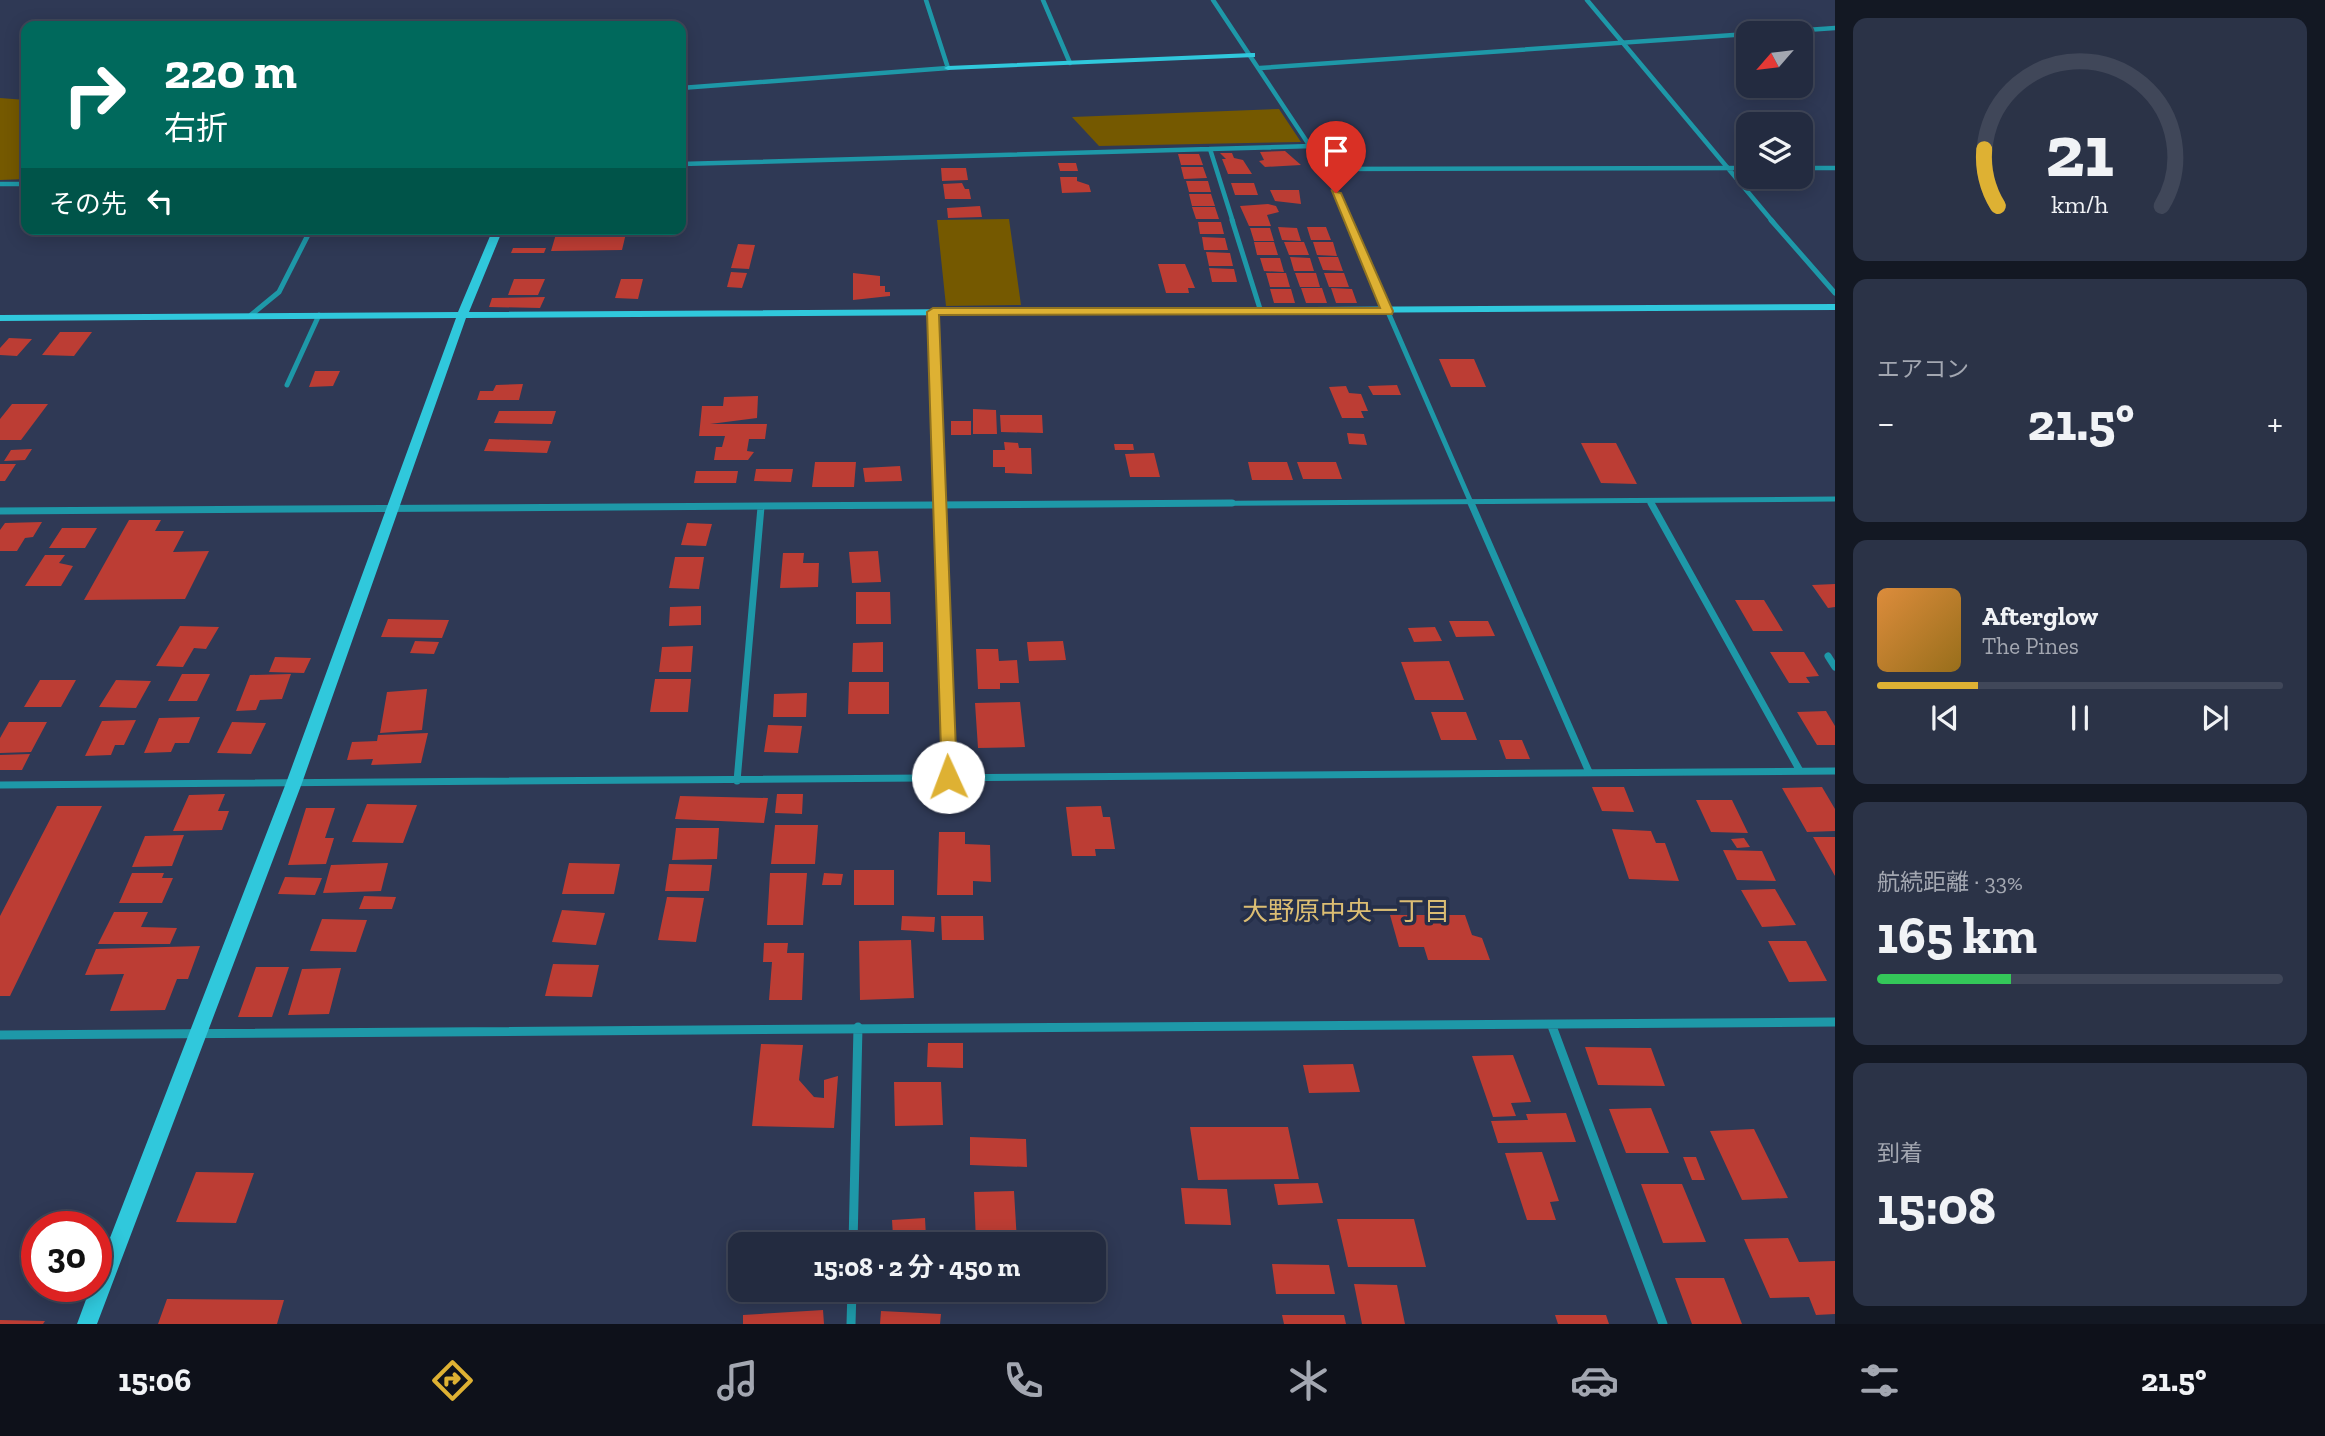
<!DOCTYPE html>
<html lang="ja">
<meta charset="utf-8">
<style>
:root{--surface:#232b40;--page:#2b3347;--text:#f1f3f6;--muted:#a3a7b1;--line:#404759;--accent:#deb133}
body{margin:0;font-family:"Zilla Slab","Noto Sans JP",serif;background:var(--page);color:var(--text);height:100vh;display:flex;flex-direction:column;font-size:26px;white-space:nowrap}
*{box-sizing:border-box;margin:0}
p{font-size:23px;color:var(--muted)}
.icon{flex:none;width:38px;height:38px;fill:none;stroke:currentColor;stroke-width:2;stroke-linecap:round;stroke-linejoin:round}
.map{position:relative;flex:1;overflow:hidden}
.details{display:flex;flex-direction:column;gap:18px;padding:18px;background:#131823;width:490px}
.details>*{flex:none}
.top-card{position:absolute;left:21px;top:21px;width:665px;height:214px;border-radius:14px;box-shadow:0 4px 18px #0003,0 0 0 2px var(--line);background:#00695c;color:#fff;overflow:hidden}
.needle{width:46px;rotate:242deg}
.controls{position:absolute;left:1736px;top:21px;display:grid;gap:14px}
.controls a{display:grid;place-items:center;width:77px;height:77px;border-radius:14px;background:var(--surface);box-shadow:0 4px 18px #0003,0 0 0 2px var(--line);font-size:35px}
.speed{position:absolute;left:21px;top:1211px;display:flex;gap:14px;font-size:35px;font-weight:700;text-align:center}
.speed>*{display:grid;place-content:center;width:91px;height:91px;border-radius:50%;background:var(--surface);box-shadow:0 4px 18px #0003,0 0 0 2px var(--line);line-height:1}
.speed .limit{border:10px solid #d22;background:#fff;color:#111}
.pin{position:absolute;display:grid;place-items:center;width:60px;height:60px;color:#fff;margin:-72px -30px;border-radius:50% 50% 50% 0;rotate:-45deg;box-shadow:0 0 7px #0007}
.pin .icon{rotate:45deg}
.me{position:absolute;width:77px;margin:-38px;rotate:358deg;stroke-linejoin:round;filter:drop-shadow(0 0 5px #0008)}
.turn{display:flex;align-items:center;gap:24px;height:147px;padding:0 28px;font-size:32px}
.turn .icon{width:91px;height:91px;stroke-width:2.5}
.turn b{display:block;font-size:49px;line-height:60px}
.then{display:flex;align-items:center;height:66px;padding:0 28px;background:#0003;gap:14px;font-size:26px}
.big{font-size:52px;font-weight:700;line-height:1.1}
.details .tile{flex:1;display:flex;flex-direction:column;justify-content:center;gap:10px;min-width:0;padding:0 24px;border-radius:14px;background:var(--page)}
.details .dial{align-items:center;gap:0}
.dial svg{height:182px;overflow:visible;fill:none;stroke:var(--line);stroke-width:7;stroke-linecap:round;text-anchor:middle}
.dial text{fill:var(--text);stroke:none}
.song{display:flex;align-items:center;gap:21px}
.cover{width:84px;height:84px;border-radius:10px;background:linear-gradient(135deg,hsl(30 70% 55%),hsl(40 70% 35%))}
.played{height:7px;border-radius:4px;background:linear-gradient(90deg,var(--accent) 25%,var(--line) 25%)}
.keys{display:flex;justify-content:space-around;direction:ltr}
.heat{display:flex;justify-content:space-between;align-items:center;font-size:38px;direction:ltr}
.charge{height:10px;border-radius:5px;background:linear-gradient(90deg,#34c759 33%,var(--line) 0)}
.trip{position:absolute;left:728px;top:1232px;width:378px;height:70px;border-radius:14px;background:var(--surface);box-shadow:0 4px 18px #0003,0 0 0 2px var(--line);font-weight:700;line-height:70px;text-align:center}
.tab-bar{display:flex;height:112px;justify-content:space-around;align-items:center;background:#0e111a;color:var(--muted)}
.tab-bar .icon{width:49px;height:49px}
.tab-bar .active{color:var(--accent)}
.tab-bar b{font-size:32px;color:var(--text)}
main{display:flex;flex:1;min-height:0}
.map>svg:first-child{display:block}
.green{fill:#755900}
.building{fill:#bc3d34}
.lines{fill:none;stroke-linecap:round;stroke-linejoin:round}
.street-far3{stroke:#1e98a8;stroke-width:4.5}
.street-far2{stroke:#1e98a8;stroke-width:5}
.street-far1{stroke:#1e98a8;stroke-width:7}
.street{stroke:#1e98a8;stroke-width:9}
.secondary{fill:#30c8dc;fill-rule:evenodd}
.route{fill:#deb133;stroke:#907321;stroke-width:2}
.labels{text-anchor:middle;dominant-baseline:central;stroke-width:7;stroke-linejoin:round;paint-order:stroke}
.neighbourhood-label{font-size:26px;fill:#dbbd73;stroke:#252f4a}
</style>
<main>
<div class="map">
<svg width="1835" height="1324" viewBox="0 0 1835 1324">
<rect width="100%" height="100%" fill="#2f3955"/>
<!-- green -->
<path class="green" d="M0,98L26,100V179L0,180Z
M1279,109L1301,142L1099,146L1072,117Z
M1009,219L1021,305L946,306L937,220Z"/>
<!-- building -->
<path class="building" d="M1285,151L1301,165L1265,167L1259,161L1264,160L1260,152Z
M1220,153H1232L1234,158L1243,160L1252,174H1228L1222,159H1226Z
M1178,154H1199L1203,165H1181Z
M1058,163H1076L1078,171H1060Z
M1181,167H1203L1207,178L1184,179Z
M941,168H966L968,180L942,181Z
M1060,177H1077V181L1089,185L1091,192L1062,193Z
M1186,181H1208L1211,192H1189Z
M962,183L965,189H969L971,199H945L943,184Z
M1231,183H1254L1258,195H1235Z
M1270,190H1299L1301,204L1275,201Z
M1189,194H1211L1215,206H1192Z
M1268,204L1276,206L1279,212L1267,215L1271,226H1249L1240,206Z
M980,206L982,217L948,218L947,208Z
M1192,207H1215L1219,219H1196Z
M1198,222H1221L1224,234H1200Z
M1278,227L1297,228L1301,241L1282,240Z
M1307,227H1326L1331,240H1311Z
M1250,228H1270L1274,241H1254Z
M587,229H627L622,250L551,251L556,234L585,233Z
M1202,237L1225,238L1228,250H1204Z
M1254,242H1274L1278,255H1257Z
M1284,242H1304L1309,255H1289Z
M1313,242H1333L1337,256L1317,255Z
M738,244L755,245L749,269L731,268Z
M513,248H546L544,253H511Z
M1206,252L1230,253L1233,266H1209Z
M1290,257L1310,258L1314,271H1294Z
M1318,257H1338L1343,271L1323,270Z
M1260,258H1280L1284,272L1264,271Z
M1158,264H1185L1195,288H1188L1189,293H1166Z
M1209,268L1234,269L1237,282H1212Z
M731,272L747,273L742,288L727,287Z
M853,273L880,276V286H885V292H890V296L853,300Z
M1266,273H1286L1290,287H1270Z
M1295,273H1316L1320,287H1300Z
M1324,273H1344L1349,287H1329Z
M514,279H545L538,295H508Z
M621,279H643L638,299L615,298Z
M1301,288H1322L1327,303H1306Z
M1331,288L1352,289L1357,303H1336Z
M1270,289H1291L1295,303H1274Z
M545,297L540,308L489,307L492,298Z
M60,332H92L74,356L42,355Z
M9,338L32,339L17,356L0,355V348Z
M1439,359H1474L1486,387H1451Z
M315,371H340L333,386L309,387Z
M523,384L519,400H477L480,391H493L496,385Z
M1397,385L1401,395H1373L1368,386Z
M1346,386L1349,393L1361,394L1368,411H1361L1364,418H1342L1329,387Z
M758,396L757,418L710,424H767L765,439H749L747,451L754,452L748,460H714L716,447H722L725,436H699L702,406H723L724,397Z
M12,404H48L21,440H0V419Z
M973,409L996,410L997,434H973Z
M499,411H556L552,424L494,423Z
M1000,415H1042L1043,433L1001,432Z
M951,421H971V435H951Z
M1347,433L1364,434L1367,445L1349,444Z
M489,439L551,441L547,453L484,451Z
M1004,442L1018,443L1019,448H1031L1032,474L1005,473V467H993V450H1005Z
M1581,443H1616L1637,484L1601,483Z
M1114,444H1133L1134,450H1115Z
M32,449L25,460L4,461L11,450Z
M1154,453L1160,477H1130L1125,454Z
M815,462H856L854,487H812Z
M1248,462H1287L1293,480H1252Z
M1297,462H1336L1342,479H1303Z
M0,464H16L5,481H0Z
M900,466L902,481L865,482L863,468Z
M756,469H793L791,482L754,481Z
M696,471H738L736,483H694Z
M129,520H161L155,531H184L173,552L209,551L185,599L84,600Z
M42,522L33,537L25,538L17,551H0V530L5,523Z
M687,523L712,524L706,546L681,545Z
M62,528H97L85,548H49Z
M878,551L881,582L852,583L849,552Z
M783,553H804L803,563H819L818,587L780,588Z
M45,555H65L59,563L73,566L61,586H25Z
M675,557H704L699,589L669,588Z
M1835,584V607L1828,608L1812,585Z
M856,592H890L891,624H856Z
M1735,600H1764L1783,631H1753Z
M701,606V625L669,626L670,607Z
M388,619L449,620L442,638L381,637Z
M1449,621H1488L1495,636L1456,637Z
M180,626L219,627L206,649L194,648L183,667L156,666Z
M1435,627L1442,641L1414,642L1408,628Z
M415,641L439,642L434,654L410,653Z
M1063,641L1066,660L1029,661L1027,642Z
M883,642V672H852L853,643Z
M693,646L691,672H659L662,647Z
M976,649H998L999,661L1017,660L1019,683H1000V689H978Z
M1770,652H1804L1819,676L1806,677L1810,683H1789Z
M275,657L311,658L304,673L269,672Z
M1449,661L1464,700H1415L1401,662Z
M182,674H210L197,701H168Z
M291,674L282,699L260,700L256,710L236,711L250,675Z
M655,679H691L688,712H650Z
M40,680H76L61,707H24Z
M116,680L151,681L136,708L99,707Z
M849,682H889V714H848Z
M427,689L422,730L380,733L387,692Z
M807,693L806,717H773L774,694Z
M1020,702L1025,747L978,748L975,703Z
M1826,711L1835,726V745H1817L1797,712Z
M1431,712H1466L1477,740H1441Z
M200,717L189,743H175L171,752L144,753L159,718Z
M136,720L124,745H115L111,755L85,756L102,721Z
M9,722H47L31,752L0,753V738Z
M232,722L266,723L251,754L217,753Z
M768,725L802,726L798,753L764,752Z
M428,733L421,763L371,765L373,759L347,760L352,742L377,741L378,735Z
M1499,740H1522L1530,759H1506Z
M30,754L22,770H0V755Z
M1592,787H1624L1634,812L1602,811Z
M1822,787L1835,809V831L1807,832L1782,788Z
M225,794L218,811H229L222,830L173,831L189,795Z
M777,794H803L802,814L775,813Z
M680,796L768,798L764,823L675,819Z
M1696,800H1732L1748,833L1711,832Z
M367,804L417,805L403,843L352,842Z
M57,806H102L10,996H0V916Z
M1101,806L1103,817H1110L1115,849H1095L1096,856H1072L1066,807Z
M306,808H335L325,838H334L326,864L288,865Z
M775,825H818L815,864H771Z
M676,828H719L717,859L672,860Z
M1612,829L1651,831L1656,843H1665L1679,881L1629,879Z
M939,832H965V844L990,845L991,882L973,881V895H937Z
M184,835L172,866L132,867L145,836Z
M1813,837H1835V876Z
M1744,838L1750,847L1737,848L1731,839Z
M1723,850L1762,851L1776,881L1737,880Z
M388,863L381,891L323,893L331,865Z
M569,863L620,864L614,894H562Z
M669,864L712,865L709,891H665Z
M854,870H894V905H854Z
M132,873H164L162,878H173L162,903H119Z
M770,873H807L803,925H767Z
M824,873L843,874L841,885H822Z
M285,877L322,878L315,895L278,894Z
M1775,889L1796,925L1762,927L1741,890Z
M364,896L396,897L392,909H359Z
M667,897L704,898L696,942L658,940Z
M562,910L605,913L596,945L552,942Z
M114,912H148L141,927L177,928L170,944H98Z
M1390,915H1465L1472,935L1482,938L1490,960H1428L1424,947H1399Z
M902,916L935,917L934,932L901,930Z
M941,916H983L984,940H942Z
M322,919L367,920L356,952L310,951Z
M911,940L914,998L860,1000L859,941Z
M1768,941H1806L1827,981L1789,982Z
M764,943H788L787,953H804L802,1000H769L772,962H763Z
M200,946L188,979H177L165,1010L110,1011L124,974L85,975L96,949Z
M553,964L599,965L592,997L545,996Z
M256,967H289L272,1017H238Z
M341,968L329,1014L288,1015L302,969Z
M928,1043H963V1068L927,1067Z
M761,1044L803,1045L799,1080L814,1097L824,1098V1080L838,1076L834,1128L752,1126Z
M1585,1047L1651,1048L1665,1086L1598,1085Z
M1513,1055L1531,1102L1511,1103L1516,1116L1493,1117L1472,1056Z
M1353,1064L1360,1092L1309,1093L1303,1065Z
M894,1082H941L943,1125L895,1126Z
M1651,1108L1669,1153H1626L1609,1109Z
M1566,1113L1576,1142L1498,1143L1491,1121L1528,1120L1526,1114Z
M1190,1127H1288L1299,1179L1198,1180Z
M1754,1129L1788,1198L1742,1200L1710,1131Z
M970,1137L1026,1139L1027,1167L970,1165Z
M1542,1152L1559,1201L1550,1202L1556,1220H1527L1505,1153Z
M1683,1157H1696L1705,1180H1692Z
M196,1172L254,1173L236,1223L176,1222Z
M1318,1183L1323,1203L1278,1205L1274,1184Z
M1641,1184H1682L1706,1242L1663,1243Z
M1181,1188L1227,1189L1231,1225L1185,1224Z
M1014,1191L1017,1242H976L974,1192Z
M925,1218L926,1237H944V1244H880V1237L893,1236L892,1220Z
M1337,1219H1414L1426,1267H1348Z
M1788,1238L1799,1262L1835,1261V1314L1816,1315L1809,1297L1770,1298L1744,1239Z
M1272,1264L1329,1265L1335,1294H1276Z
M1675,1278H1724L1742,1324H1692Z
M1354,1284L1397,1285L1405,1324H1362Z
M167,1299L284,1300L277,1324H158Z
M823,1310L824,1324H743V1315Z
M881,1311L941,1314L940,1324H880Z
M1282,1315H1344L1346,1324H1284Z
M1555,1315H1606L1609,1324H1558Z
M0,1320L45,1321L43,1324H0Z"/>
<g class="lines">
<!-- street-far3 -->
<path class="street-far3" d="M1043,0L1070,63
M1213,0L1325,169L1348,222
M1587,0L1773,222
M1763,33L1835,28
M1260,68L1748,34
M681,88L948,68L926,0
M1210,149L1233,222
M681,164L1312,146
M1801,168H1835
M1325,169L1748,168
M0,184H26"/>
<!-- street-far2 -->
<path class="street-far2" d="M1232,220L1261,312
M1348,220L1472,505
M1771,220L1835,293
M933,312L939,505
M251,315L279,292L311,229
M287,385L319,315
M1650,501L1652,505
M964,505L1835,499"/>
<!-- street-far1 -->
<path class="street-far1" d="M939,503L948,777
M1471,503L1589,772
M1651,503L1800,771
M0,511L1232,503
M1828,656L1835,667
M737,781L761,507
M0,785L1835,771"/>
<!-- street -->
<path class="street" d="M1552,1026L1663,1324
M0,1035L1835,1022
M853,1244L858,1027
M851,1324L852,1290"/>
<!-- secondary -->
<path class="secondary" d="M1252,53H1255V57L948,70L944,68L948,66Z
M493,229H503L469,312L1835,304V310L466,318L302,783L97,1324H77L91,1286H96V1274L286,783L456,318L0,321V315L458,312Z"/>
</g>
<!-- route -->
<path class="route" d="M1332,191L1341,193L1393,311L1392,314L939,315L957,777L948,783L942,781L927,312L933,308H1380Z"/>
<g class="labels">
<!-- neighbourhood labels -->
<g class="neighbourhood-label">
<text x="1346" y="911">大野原中央一丁目</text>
</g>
</g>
</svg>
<div class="controls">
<a><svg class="needle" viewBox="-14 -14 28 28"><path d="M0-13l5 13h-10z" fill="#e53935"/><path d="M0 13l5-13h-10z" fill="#a3a7b1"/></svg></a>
<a><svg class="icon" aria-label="layers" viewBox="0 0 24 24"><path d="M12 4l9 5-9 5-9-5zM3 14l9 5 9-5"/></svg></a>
</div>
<div class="speed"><div class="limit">30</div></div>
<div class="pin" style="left:1336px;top:193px;background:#d93025"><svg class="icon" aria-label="arrive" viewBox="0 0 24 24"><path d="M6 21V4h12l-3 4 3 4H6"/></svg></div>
<svg class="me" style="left:948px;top:777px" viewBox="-20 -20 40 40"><circle r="19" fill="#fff"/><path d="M0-13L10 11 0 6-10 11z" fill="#deb133"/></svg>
<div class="trip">15:08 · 2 分 · 450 m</div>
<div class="top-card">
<div class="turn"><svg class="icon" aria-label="right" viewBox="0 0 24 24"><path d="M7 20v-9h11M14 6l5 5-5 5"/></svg><div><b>220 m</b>右折</div></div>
<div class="then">その先<svg class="icon" aria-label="left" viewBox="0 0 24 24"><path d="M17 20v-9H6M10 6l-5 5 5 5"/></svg></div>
</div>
</div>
<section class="details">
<div class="tile dial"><svg viewBox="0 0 100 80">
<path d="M14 69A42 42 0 1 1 86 69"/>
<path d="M14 69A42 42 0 0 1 8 44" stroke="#deb133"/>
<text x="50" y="56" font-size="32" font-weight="700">21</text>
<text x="50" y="72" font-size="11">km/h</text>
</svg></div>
<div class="tile"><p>エアコン</p>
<div class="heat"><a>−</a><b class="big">21.5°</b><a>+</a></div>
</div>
<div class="tile">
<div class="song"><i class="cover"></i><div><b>Afterglow</b><p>The Pines</p></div></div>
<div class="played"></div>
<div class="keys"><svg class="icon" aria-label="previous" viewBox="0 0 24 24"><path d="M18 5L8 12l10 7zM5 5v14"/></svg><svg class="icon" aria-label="pause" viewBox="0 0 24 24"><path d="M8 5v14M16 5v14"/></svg><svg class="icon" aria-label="next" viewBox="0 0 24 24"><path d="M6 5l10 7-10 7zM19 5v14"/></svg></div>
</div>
<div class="tile"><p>航続距離 · 33%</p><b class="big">165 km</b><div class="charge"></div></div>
<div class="tile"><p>到着</p><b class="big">15:08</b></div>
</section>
</main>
<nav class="tab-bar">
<b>15:06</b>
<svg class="icon active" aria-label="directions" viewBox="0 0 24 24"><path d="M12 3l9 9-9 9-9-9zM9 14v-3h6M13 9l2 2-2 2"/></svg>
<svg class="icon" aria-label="music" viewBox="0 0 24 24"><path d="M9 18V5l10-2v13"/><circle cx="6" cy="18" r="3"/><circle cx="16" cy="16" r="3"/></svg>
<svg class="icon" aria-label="phone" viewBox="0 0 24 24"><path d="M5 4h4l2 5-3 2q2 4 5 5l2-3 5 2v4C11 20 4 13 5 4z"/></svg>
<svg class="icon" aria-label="climate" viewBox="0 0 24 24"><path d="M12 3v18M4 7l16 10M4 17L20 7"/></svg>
<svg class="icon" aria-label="car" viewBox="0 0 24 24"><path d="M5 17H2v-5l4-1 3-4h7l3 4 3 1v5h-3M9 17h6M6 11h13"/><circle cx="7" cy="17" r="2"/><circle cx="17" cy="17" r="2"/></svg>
<svg class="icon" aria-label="filters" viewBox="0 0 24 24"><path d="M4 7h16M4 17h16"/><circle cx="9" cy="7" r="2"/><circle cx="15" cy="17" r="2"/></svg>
<b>21.5°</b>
</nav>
